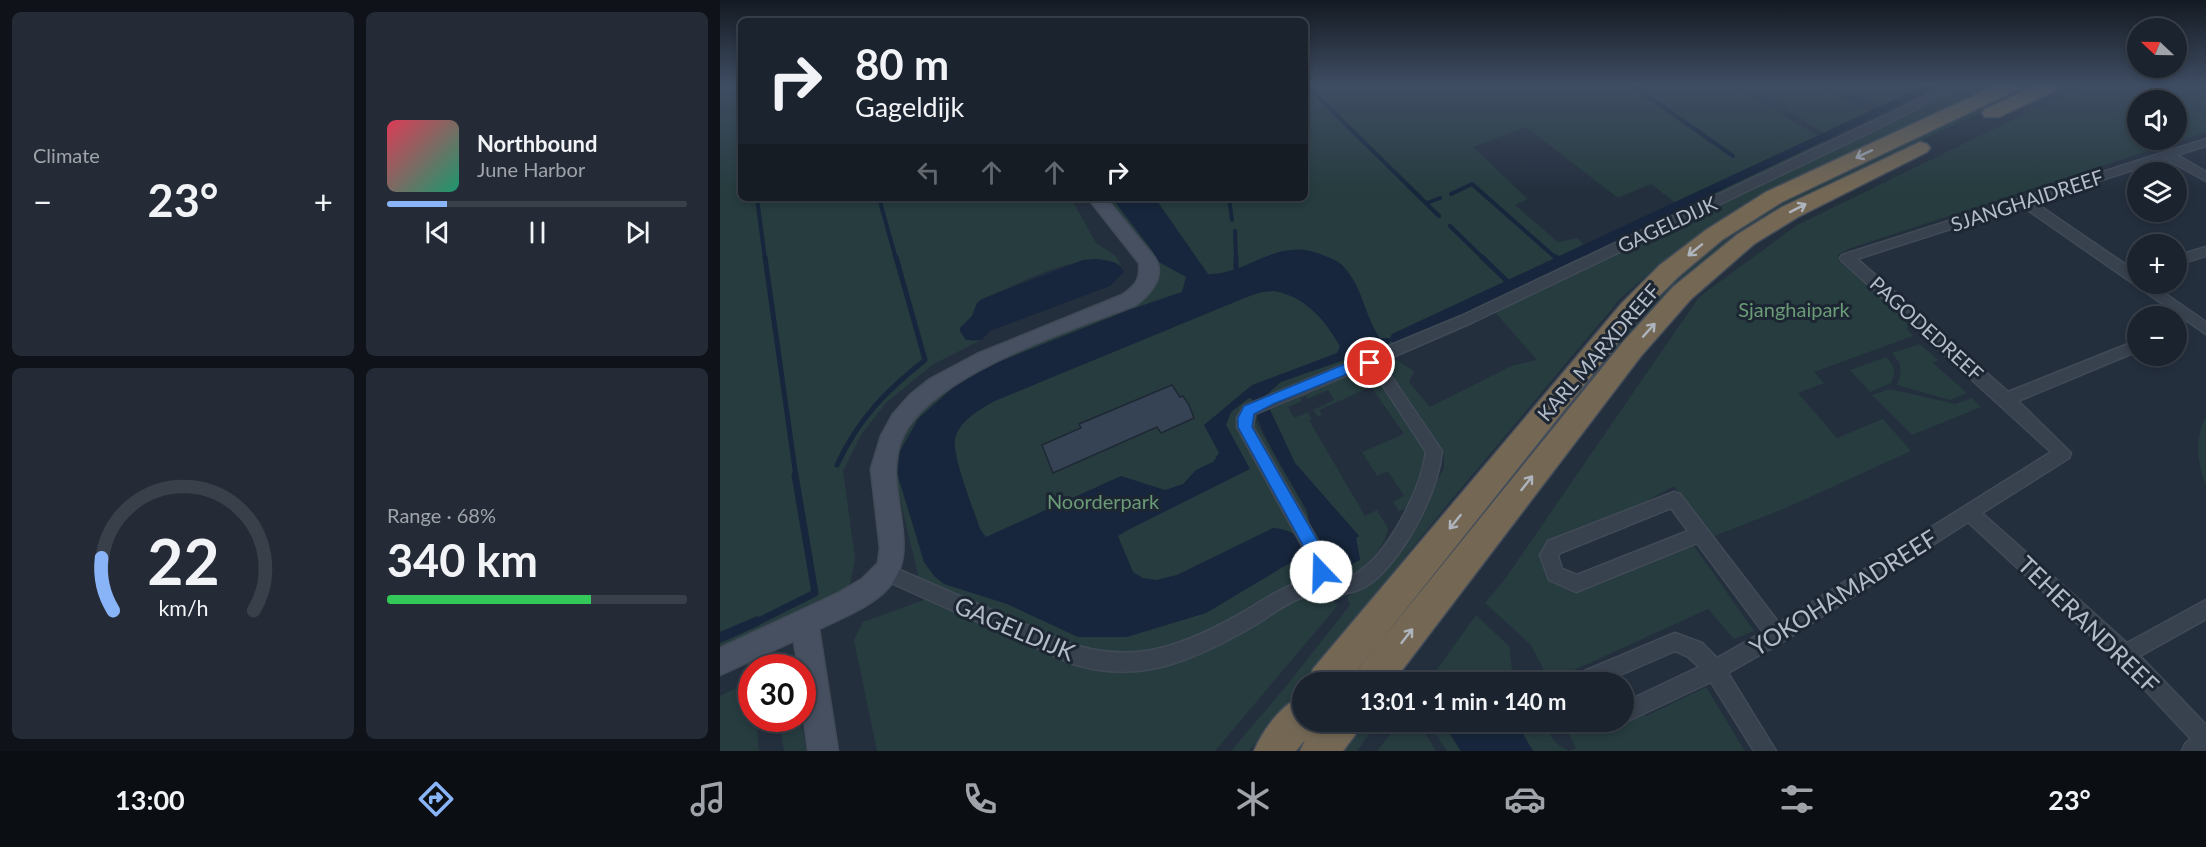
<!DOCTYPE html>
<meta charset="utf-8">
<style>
:root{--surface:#1b232e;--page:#242b36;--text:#f1f3f6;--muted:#a0a4aa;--line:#39404a;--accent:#8ab4f8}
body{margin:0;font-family:Lato,sans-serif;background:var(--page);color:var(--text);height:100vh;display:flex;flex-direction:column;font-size:22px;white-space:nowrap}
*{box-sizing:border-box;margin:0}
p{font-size:20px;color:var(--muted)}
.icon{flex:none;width:33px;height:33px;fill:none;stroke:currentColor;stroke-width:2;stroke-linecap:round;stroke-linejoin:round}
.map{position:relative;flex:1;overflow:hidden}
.panel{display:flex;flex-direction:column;gap:12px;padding:12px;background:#0f1319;width:720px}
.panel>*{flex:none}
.top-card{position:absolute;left:18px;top:18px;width:570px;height:183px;border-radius:9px;box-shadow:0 3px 9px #0003,0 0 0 2px var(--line);background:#1b232e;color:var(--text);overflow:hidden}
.needle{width:39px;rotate:292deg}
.tools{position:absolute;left:1407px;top:18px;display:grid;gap:12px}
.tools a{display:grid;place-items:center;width:60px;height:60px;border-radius:50%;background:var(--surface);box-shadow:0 3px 9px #0003,0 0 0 2px var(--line);font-size:30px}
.speed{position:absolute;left:18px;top:654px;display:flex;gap:12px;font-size:30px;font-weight:700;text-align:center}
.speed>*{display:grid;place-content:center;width:78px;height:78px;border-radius:50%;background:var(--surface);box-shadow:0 3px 9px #0003,0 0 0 2px var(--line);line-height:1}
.speed .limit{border:9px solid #d22;background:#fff;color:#111}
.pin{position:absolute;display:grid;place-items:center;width:51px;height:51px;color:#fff;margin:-26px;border:3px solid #fff;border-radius:50%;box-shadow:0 2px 6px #0007}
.me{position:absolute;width:66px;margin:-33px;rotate:339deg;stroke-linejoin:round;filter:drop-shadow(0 0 4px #0008)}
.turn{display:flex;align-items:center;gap:21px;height:126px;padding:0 18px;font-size:27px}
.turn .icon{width:78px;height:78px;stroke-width:2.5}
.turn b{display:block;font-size:42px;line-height:51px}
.lanes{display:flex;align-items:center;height:57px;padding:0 18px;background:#0003;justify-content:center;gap:30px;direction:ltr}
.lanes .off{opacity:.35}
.big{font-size:45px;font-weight:700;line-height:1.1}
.panel .tile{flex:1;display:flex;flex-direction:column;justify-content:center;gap:9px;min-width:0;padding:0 21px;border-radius:9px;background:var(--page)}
.panel .dial{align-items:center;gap:0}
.dial svg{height:156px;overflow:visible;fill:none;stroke:var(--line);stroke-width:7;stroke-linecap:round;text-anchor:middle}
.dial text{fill:var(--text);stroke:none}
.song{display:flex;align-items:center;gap:18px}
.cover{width:72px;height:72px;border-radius:9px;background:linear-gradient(135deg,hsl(350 70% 55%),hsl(160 70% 35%))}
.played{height:6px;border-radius:3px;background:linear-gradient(90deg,var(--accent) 20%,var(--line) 20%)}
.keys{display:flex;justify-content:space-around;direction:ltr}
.heat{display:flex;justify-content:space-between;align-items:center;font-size:33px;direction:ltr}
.charge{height:9px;border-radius:4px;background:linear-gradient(90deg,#34c759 68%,var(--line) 0)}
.panel .tiles{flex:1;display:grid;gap:12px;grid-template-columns:repeat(2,1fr)}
.trip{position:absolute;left:572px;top:672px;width:342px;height:60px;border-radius:30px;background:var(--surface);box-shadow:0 3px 9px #0003,0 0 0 2px var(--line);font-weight:700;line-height:60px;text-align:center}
.dock{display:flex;height:96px;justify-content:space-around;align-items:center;background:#0b0e12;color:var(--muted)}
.dock .icon{width:42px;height:42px}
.dock .selected{color:var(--accent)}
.dock b{font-size:27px;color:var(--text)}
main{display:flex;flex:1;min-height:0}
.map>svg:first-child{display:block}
.green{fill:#263c3f;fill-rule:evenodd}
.water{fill:#17263c;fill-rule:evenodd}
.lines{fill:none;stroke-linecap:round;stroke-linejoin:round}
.stream-far2{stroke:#17263c;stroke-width:4}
.stream-far1{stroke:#17263c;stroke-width:5}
.stream{stroke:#17263c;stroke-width:7}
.canal{fill:#17263c;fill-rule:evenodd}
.building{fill:#364354;stroke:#1f2835;stroke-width:1.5}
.street-casing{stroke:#414a57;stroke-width:3}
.secondary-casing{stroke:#414a57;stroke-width:3}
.highway-casing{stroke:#434c59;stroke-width:3}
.street{fill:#38414e;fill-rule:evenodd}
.secondary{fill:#465061;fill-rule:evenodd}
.highway{fill:#746855;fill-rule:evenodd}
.oneway{stroke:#aeb4bd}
.route{fill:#1a73e8;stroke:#114b97;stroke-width:1.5}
.labels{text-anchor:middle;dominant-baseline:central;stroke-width:6;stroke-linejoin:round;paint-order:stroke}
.street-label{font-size:20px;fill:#b4bcc9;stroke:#1d2633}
.park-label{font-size:20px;fill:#6b9a76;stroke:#1d2633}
.near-street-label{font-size:24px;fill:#b4bcc9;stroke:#1d2633}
</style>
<main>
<section class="panel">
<div class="tiles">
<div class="tile"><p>Climate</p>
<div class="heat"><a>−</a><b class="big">23°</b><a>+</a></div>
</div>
<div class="tile">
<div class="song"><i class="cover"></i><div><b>Northbound</b><p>June Harbor</p></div></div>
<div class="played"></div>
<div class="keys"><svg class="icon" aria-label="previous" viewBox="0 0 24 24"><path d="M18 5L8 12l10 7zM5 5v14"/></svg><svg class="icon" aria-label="pause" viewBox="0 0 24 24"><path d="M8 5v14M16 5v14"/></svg><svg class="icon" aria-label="next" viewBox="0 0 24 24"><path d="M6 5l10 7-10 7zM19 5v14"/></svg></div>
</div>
<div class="tile dial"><svg viewBox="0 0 100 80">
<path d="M14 69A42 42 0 1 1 86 69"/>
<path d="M14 69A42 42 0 0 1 8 42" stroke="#8ab4f8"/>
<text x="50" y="56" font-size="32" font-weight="700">22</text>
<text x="50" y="72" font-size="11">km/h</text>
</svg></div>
<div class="tile"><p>Range · 68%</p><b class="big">340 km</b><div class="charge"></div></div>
</div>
</section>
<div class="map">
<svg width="1486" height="751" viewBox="0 0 1486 751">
<rect width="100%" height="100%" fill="#242f3e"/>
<!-- green -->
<path class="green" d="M0,85H21V198H351L376,243L396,256L401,266C362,247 300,284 262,299L257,303L252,316L240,328V331L252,341L261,340L212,365L166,403L141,435L123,471L135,558L129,591L0,653V643L40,625L37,616L0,632Z
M585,85H1014L1114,146L981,208L972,202L961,207L931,184L898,198L806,127L753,147L808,199L795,205L838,242L858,238L869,251L856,257L863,263L680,348L673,358L694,371L689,382L710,407L791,366L817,360L775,312L1197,110L1245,85H1278L1028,203C982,231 939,263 900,299L727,505L529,751H511L567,685L630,605L627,597L650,583L698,519L724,468V455L720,446L667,369L671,360L647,370C659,378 705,441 707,454C708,467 701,479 696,490C693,500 689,508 679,511L673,502L684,496L668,471L657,476L642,452L684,434L651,387L599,410L602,415L598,417L593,410L614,400L608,390L587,399L586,396L581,398L582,401L568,407L574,418L588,412L592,419L589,420L645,516L657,510L668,529C663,551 644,567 626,581L632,593L613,601L618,605L495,751H157L134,640L143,622L204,600L174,474L176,451L193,419L245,373L411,303L438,272L385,198H585ZM550,412L575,463L639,536L636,538L640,560L624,568L614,560L534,419Z
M1031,85H1099L1157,116L1111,138Z
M1119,85H1193L1206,92L1165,110Z
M1296,85H1319C1268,109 1216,134 1165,158C1091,193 1015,231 954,287L645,682H636L771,508L781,482L886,349L974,257L1087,182Z
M1364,85H1486V132L1131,248L1117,255L1176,309L1190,326L1186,328L1193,336L1094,372L1104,383L1078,393L1117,438L1163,419L1191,451L1068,507L992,537L954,486L822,558C827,582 846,591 869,588L974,546L1034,631L1014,639L988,609L830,681L810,644L765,603L785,579L979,297L1077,225ZM1418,100H1456V140H1418Z
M1200,344L1218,360L1213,363L1247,393L1230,400L1177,385C1183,370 1182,365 1172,353Z
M1166,357C1175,366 1176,371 1171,383L1150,392L1130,370Z
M1170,389L1235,404L1252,398L1261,407L1192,435L1152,395Z
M1486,417V485C1477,461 1474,440 1486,417Z
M756,615L789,646L792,669L803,682H770L766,677L743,679L739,682H708Z
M31,681L32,718L36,719L39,751H0V696Z
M986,687L1025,751H849L856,748L843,722H903V705L926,716Z
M58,719H81L86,751H64Z
M644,722H658L637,751H622Z
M680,722H698L716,751H657Z
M708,722H722L741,751H727Z
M795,722H823C829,734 836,746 849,751H812Z"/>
<!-- water -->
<path class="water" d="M392,198H435L488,274C529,275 555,237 600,254C608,257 619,261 624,267C643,288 645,317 660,338H670L671,341L667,345L561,382L544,397L575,463L639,536L636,538L640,560L624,568C614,560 594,542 591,529C588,522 589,514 585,507C566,472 541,438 532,399L529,398L511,412L506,425L530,469L406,531L398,536L413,572L423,578L436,580L457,575L553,528C570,529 583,536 585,554L486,613L407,637H358L287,604L224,584L214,576L204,562L177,473L180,451L198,419L237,384L261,369L409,310L462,292L466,277L437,261L434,253ZM554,291C586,297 604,319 620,346L617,353L532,385L484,425L499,453L493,462L476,470L463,484L445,490L401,476L266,537L260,529C254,510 232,456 235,439C239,421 260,409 275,401L527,297L542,292Z
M377,259C389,261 399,261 404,272L390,286L270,331L261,340H246L240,331V328L252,316L257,303L262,299L363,260Z
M38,616L40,625L0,643V632Z
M722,722H796L813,751H741Z"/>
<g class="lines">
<!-- stream-far2 -->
<path class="stream-far2" d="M912,85L1013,156
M587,86L719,216
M731,194L752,184L837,259
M37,198L45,259
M159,198L176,259
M509,198L512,220
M707,203L720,198
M730,226L764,259
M515,231L516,259"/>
<!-- stream-far1 -->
<path class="stream-far1" d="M45,257L76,477
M516,257V268L520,273
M762,257L790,284
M836,257L840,261
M117,465C139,418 165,392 205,360L176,257"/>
<!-- stream -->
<path class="stream" d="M35,623L95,593L75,475"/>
<!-- canal -->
<path class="canal" d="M1206,85H1221L684,342H672L670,338L672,334Z"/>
</g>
<!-- building -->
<path class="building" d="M452,385L460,397L463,396L469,405L474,418L441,433L437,427L333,473L322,445L361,428L359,424Z"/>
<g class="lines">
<defs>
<path id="street" d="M1230,85H1243L1151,132L751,323L668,359L665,363L667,370L722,451C718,492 687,551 656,579C631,602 606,589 578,599C563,605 549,617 535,625C475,660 419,686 350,663L160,578L157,572L160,566L166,564L343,641C413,668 469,644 530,608C550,596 569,582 593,580L592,567L584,549L517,427V418L524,406L630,362L653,358L658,351L664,348L741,316ZM652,369L706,452C701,490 668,555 634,575C627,578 618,579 611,579L610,567L597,539L533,427L535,414L637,371Z
M1486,139V146L1457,155L1486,172V181L1446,159L1314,202L1418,273V284H1431L1486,322V334L1302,206L1137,259L1288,392L1418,340V351L1298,401L1351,453L1349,458L1262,513L1407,643L1486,600V619L1420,656L1486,725V751H1462L1465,744L1471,739L1398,661L1248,522L1064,641L1008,673L1056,751H1034L991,682L910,720L903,723L899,722H903V703L979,667L968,657L955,651L884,682H852L855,675L955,633L982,643L997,658L1043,632L977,543L856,592L829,580L820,555L828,541L954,492L960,494L1059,623L1331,452L1122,261L1120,258L1122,255ZM951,508L968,531L857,575L842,569L838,556L840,553Z
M1486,247V256L1456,265V256Z"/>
<path id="secondary" d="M368,198H386L435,258C446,276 431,294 416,305C352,330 228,369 189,426C151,480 213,549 163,593C145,609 120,619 99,629L118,751H88L82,705V668H78L74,641L0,675V648L118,593L142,579L158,563L160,548L151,469L161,436L173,414L190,395L210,379L257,354L402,295C415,286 421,280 419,263Z"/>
<path id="highway" d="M1277,85H1301L1299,89L1062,202L1002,240L958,277L920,315L628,682H588L593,669L902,303L940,265L986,230L1046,192Z
M1316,85H1340L1338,89L1279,117H1265L1262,113L1265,109Z
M1200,142L1207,144L1210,148L1207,152L1078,217L1034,244L971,299L921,356L673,682H633L638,669L903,342L953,287L1018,234L1062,207Z
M582,696V722H597L595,726L599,722H640L635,735L623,751H580L585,740L576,751H534C543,730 561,705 582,696Z"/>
</defs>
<!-- street casing -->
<use href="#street" class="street-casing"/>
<!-- secondary casing -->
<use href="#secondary" class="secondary-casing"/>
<!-- highway casing -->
<use href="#highway" class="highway-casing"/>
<!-- street -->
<use href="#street" class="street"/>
<!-- secondary -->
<use href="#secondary" class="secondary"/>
<!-- highway -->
<use href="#highway" class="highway"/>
</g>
<!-- one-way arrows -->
<defs><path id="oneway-shaft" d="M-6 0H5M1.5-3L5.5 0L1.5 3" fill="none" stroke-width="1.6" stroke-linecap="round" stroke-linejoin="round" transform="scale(1.5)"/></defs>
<g class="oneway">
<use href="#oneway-shaft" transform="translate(1144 154) rotate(155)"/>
<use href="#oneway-shaft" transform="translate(1078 208) rotate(-27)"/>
<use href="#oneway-shaft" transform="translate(975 250) rotate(141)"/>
<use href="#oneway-shaft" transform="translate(929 330) rotate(-48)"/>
<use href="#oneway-shaft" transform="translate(807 483) rotate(-52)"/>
<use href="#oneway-shaft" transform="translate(735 522) rotate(129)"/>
<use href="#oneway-shaft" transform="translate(687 636) rotate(-52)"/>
</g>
<!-- sky -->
<linearGradient id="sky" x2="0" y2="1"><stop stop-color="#141a22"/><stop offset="0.45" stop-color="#3f4d63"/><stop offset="1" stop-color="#3f4d63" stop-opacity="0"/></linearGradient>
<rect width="1486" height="190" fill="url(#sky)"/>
<!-- route -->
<path class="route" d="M650,358L657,363L655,366L637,370L553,404L534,414L532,427L597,540L610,572L607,577L601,579L596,577L584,547L518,427V418L524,406L630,362Z"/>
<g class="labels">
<!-- street labels -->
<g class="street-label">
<text transform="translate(1307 200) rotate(-18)">SJANGHAIDREEF</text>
<text transform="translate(947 224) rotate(-25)">GAGELDIJK</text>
<text transform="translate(1207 328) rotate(42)">PAGODEDREEF</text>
<text transform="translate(878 352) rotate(-49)">KARL MARXDREEF</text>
</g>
<!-- park labels -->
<g class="park-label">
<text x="1074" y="309">Sjanghaipark</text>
<text x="383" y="501">Noorderpark</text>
</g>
<!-- near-street labels -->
<g class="near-street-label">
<text transform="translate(1123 592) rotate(-32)">YOKOHAMADREEF</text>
<text transform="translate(1369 624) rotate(44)">TEHERANDREEF</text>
<text transform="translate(295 628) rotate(23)">GAGELDIJK</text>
</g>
</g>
</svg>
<div class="tools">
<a><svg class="needle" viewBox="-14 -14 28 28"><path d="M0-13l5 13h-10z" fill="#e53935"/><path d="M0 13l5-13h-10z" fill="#a0a4aa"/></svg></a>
<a><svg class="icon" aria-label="sound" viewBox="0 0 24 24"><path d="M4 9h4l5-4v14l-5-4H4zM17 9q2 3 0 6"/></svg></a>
<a><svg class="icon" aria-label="layers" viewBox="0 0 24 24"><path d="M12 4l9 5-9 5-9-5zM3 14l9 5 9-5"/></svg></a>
<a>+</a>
<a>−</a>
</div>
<div class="speed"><div class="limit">30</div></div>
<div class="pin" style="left:650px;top:363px;background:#d93025"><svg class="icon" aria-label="arrive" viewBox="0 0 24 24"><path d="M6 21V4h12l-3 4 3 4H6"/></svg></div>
<svg class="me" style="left:601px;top:572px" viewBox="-20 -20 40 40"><circle r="19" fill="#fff"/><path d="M0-13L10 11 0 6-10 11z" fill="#1a73e8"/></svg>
<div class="trip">13:01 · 1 min · 140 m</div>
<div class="top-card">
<div class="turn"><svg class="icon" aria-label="right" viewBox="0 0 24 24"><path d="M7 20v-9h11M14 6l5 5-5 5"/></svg><div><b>80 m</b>Gageldijk</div></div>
<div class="lanes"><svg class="icon off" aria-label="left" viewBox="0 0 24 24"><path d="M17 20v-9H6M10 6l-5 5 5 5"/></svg><svg class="icon off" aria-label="ahead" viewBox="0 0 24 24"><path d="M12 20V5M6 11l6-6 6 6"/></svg><svg class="icon off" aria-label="ahead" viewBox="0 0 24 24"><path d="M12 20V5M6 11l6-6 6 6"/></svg><svg class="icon" aria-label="right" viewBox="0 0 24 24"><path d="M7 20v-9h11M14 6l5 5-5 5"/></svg></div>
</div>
</div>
</main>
<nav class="dock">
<b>13:00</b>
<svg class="icon selected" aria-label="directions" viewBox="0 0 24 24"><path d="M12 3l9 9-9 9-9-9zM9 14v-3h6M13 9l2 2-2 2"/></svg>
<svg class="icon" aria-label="music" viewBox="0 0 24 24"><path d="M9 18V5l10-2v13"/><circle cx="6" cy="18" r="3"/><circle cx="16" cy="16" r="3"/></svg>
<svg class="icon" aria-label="phone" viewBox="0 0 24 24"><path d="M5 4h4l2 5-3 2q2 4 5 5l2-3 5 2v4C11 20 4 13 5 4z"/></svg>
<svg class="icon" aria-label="climate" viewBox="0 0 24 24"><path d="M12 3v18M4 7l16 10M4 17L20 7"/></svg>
<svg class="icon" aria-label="car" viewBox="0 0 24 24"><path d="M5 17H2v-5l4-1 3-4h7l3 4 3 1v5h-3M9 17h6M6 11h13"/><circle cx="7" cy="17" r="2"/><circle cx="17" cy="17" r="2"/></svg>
<svg class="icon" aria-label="filters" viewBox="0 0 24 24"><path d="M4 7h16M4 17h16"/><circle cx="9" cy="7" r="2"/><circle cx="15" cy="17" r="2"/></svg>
<b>23°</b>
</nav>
